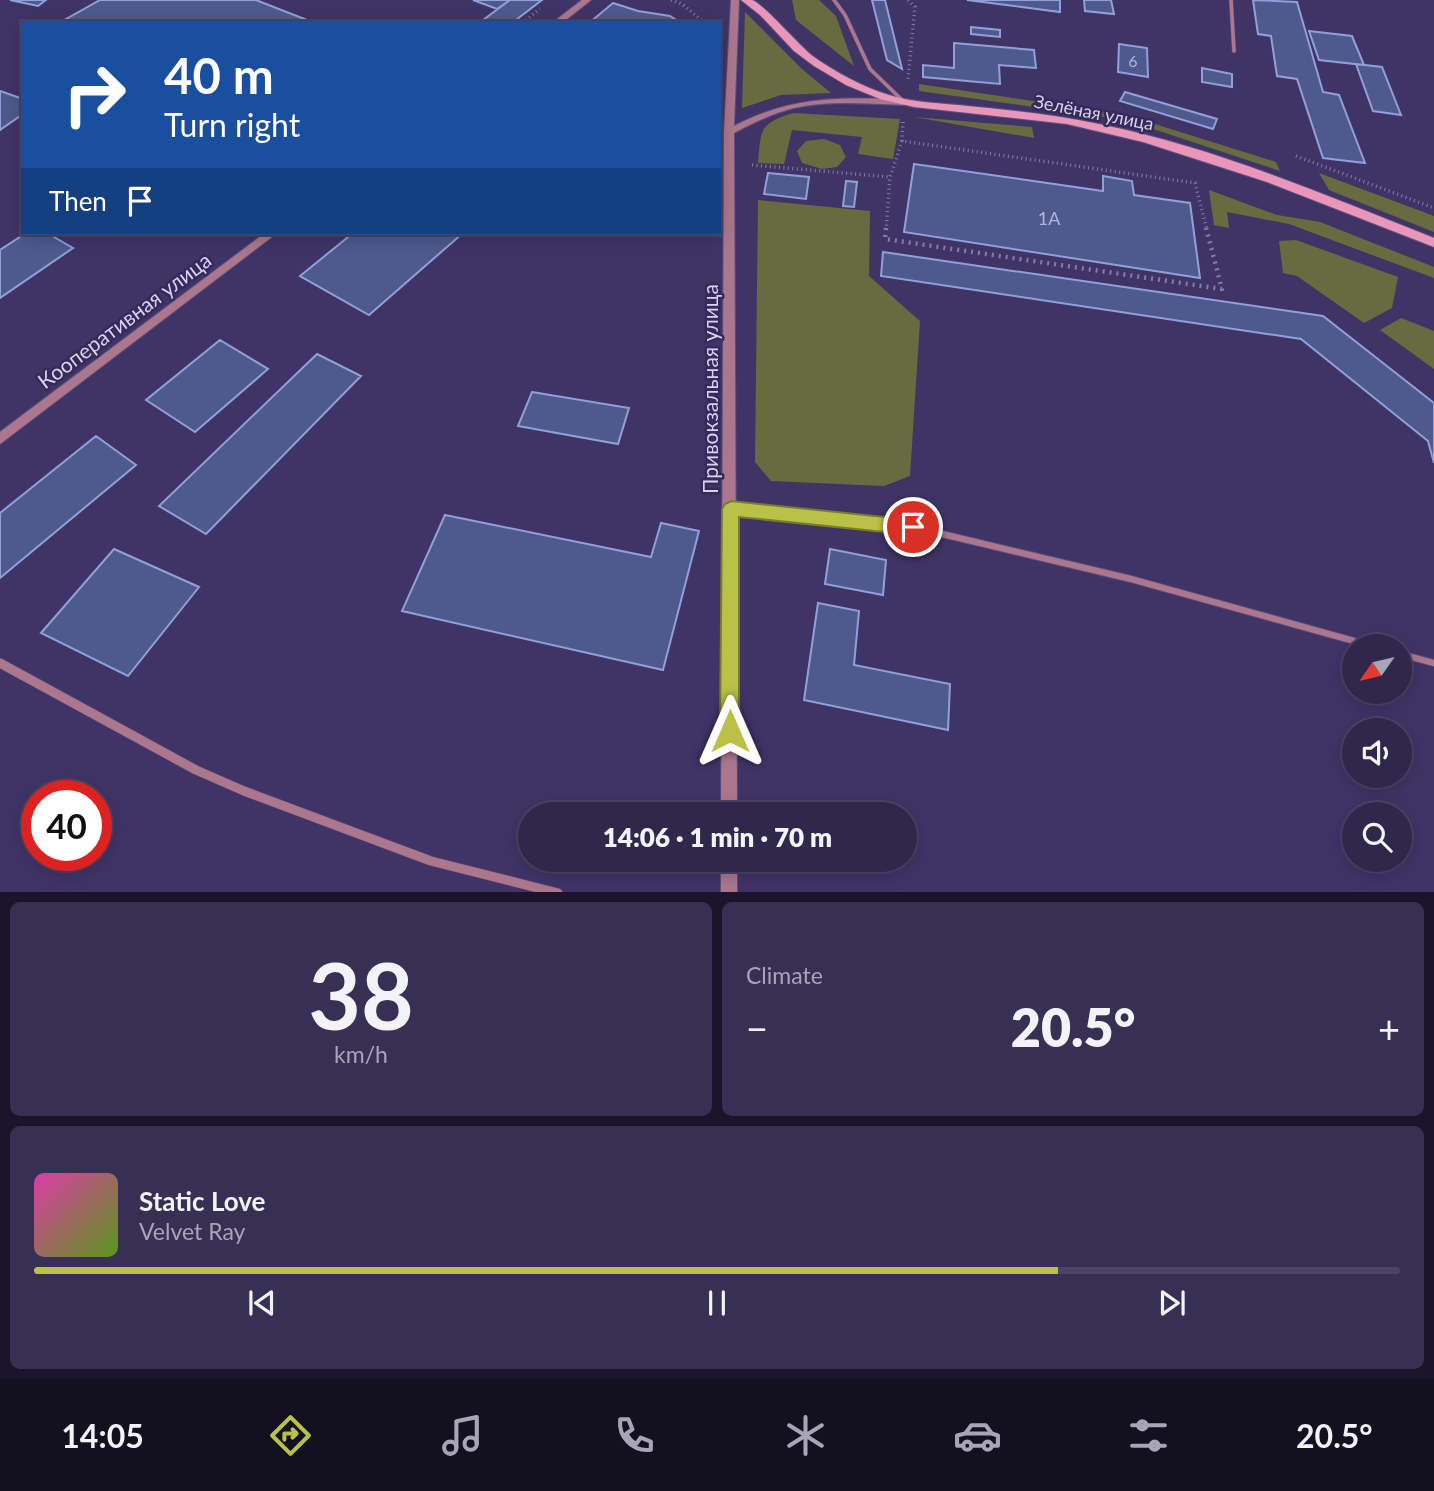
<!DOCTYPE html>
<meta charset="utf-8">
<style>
:root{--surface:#30274d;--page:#382f54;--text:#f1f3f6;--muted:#a8a5b6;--line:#4b4465;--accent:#b9c146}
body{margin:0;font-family:Lato,sans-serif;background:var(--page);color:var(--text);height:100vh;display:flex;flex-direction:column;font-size:26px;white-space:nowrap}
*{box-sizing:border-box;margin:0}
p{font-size:23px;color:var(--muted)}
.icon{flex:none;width:38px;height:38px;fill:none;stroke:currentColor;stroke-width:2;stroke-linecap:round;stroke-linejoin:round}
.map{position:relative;height:892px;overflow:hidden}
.side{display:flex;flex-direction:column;gap:10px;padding:10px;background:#1a152a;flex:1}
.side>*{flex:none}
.banner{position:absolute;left:21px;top:21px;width:700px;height:214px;border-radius:0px;box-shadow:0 4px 18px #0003,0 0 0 2px var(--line);background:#1a4fa0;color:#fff;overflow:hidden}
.needle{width:46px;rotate:236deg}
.controls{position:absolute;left:1342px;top:634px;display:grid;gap:14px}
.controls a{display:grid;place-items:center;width:70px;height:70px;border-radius:50%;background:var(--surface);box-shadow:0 4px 18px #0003,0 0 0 2px var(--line);font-size:35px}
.speed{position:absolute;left:21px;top:780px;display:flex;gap:14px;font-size:35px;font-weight:700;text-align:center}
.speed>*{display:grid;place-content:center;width:91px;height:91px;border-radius:50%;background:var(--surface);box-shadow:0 4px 18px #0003,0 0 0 2px var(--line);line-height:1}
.speed .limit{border:10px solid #d22;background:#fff;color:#111}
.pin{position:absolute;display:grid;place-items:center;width:60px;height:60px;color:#fff;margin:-30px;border:4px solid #fff;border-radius:50%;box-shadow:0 2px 7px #0007}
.me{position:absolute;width:77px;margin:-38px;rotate:0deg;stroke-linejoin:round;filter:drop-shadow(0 0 5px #0008)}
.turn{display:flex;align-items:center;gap:24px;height:147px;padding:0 28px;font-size:32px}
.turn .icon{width:91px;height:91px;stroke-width:2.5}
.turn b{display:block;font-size:49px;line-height:60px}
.then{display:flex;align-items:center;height:66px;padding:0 28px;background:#0003;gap:14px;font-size:26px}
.big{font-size:52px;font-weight:800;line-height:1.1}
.side .tile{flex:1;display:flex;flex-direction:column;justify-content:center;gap:10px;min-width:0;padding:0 24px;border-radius:10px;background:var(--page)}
.side .dial{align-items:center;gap:0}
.dial b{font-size:91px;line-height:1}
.song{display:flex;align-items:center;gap:21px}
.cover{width:84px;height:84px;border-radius:10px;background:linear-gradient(135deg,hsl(320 70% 55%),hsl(90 70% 35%))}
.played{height:7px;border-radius:4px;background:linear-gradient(90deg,var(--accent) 75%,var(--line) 75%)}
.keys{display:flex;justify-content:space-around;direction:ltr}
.heat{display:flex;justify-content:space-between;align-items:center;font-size:38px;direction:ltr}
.side .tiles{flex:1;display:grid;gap:10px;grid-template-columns:1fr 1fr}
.tile:last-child{grid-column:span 2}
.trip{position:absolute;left:518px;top:802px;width:399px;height:70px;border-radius:35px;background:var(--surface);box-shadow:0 4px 18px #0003,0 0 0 2px var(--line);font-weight:800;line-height:70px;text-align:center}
.dock{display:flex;height:112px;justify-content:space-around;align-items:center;background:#13101f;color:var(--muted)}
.dock .icon{width:49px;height:49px}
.dock .on{color:var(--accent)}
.dock b{font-size:32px;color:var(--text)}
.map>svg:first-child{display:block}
.green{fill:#676b3f}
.building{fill:#4e5a8e;stroke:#91a0d9;stroke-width:2}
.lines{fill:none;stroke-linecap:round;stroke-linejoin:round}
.service-far2-casing{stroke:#5b5080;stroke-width:4.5}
.service-far1-casing{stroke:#5b5080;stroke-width:7}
.service-casing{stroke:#5b5080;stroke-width:8}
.minor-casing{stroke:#5b5080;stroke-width:10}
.tertiary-casing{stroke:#5b5080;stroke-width:2}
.secondary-casing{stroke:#5b5080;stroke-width:2}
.path-far1{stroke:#857ca6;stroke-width:3.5;stroke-dasharray:1 3.5;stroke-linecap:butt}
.path{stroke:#857ca6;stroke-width:4.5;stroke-dasharray:2 5;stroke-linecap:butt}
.service-far2{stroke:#ac778d;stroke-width:3.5}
.service-far1{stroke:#ac778d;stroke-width:5}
.service{stroke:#ac778d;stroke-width:6}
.minor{stroke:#ac778d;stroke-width:9}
.tertiary{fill:#ac778d;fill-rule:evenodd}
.secondary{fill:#e996b9;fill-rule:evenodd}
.route{fill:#b9c146;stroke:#787d2e;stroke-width:2}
.labels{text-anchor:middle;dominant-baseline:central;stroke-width:5;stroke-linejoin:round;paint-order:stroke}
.far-number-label{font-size:16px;fill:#b5b4d8}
.far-street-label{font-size:18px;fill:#d7d2f0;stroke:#362a5b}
.number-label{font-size:18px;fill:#b5b4d8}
.street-label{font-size:21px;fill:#d7d2f0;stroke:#362a5b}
</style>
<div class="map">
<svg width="1434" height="893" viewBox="0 0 1434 893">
<rect width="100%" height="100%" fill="#403467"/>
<!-- green -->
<path class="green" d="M792,0H819L836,16L854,66L796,20Z
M745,12L802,69L831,93L781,95L742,108Z
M919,84L1126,115L1276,162L1280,171L1126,120L919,91Z
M793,113L900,119L893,159L858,154L862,137L792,130L784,164L758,163C761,129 759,124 793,113Z
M914,117L1032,127L1034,138Z
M824,139L840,145L846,157L837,167L822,169L802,163L797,151L806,141Z
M1319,173L1434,216V232L1329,190Z
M1209,190L1277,215L1320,222L1434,267V278L1289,224L1227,212L1229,228L1214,225Z
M758,200L870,211L869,276L920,321L910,476L884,486L771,481L755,462Z
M1296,240L1398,277L1392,308L1364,323L1297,276L1283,273L1279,241Z
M1401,318L1434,331V369L1380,330Z"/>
<!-- building -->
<path class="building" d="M10,0H46L38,6Z
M100,0H256L307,20L302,23H59Z
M473,0H510L497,9Z
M510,0H542L512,23H479Z
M872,0H885L902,69L887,60Z
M967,0H1060V12Z
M1084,0H1111L1114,14L1085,11Z
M1253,0L1297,2L1323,92L1339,95L1365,163L1323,158L1297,79L1277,76L1271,36L1258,34Z
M613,3L638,11L670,16L681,23H589Z
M971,27L1000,30V37L971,34Z
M1309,31L1352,36L1364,65L1319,60Z
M954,43L1034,50L1036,68L999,65L1000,84L923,77V65L954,68Z
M1119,44L1147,48L1148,77L1118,72Z
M1356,64L1382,67L1401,115L1373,111Z
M1202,68L1232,74V87L1202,82Z
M0,91L23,99V114L0,130Z
M1125,92L1217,119L1213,129L1120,101Z
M914,164L1103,191V176L1132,181L1134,195L1190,203L1200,278L904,232Z
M768,173L809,177L806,199L764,194Z
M846,181L857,182L854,207L843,206Z
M26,233H47L73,248L0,298V250Z
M353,233H463L369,315L300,276Z
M883,252L1323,316L1434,403V463L1428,441L1301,339L881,276Z
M220,340L268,369L195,432L146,400Z
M317,354L361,376L206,534L159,506Z
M532,392L629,408L618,444L518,426Z
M96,436L136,465L0,578V513Z
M445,515L651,557L661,523L699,531L663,670L402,611Z
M114,549L199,587L128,676L41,633Z
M830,549L886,560L883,595L825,584Z
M818,603L859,611L854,665L950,684L948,730L804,700Z"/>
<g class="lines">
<defs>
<path id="service-far2" d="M834,0L845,15L870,69L902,100
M1231,0L1234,51"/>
<path id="service-far1" d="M731,509L856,521"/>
<path id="service" d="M838,520L913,527L1131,579L1372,646
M1400,654L1434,663"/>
<path id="minor" d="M0,663L196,770L244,791L431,861L558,893"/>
<path id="tertiary" d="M582,0H591L562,23H552Z
M731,0H739L734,126C793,95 839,98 904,99L908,102L904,105C868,104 830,100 794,108C773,113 753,123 734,133L737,814H721L724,132Z
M265,233H277L0,444V432Z
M721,859H737V893H721Z"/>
<path id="secondary" d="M741,0C745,0 749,0 752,0C764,4 799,46 814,57C837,73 863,87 889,95C915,103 942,103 968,106C1012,110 1056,115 1099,124C1214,147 1325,195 1434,238V247L1267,182L1143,142L1067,124L914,107L880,99L846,85L814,66L794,51L760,15Z"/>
</defs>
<!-- service-far2 casing -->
<use href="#service-far2" class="service-far2-casing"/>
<!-- service-far1 casing -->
<use href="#service-far1" class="service-far1-casing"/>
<!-- service casing -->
<use href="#service" class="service-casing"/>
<!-- minor casing -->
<use href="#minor" class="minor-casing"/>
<!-- tertiary casing -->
<use href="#tertiary" class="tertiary-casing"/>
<!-- secondary casing -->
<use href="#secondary" class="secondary-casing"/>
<!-- path-far1 -->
<path class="path-far1" d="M671,0L682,4L705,23
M908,0L915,7L908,79
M522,23L540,9
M902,141L903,121
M1296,156L1434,208
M752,165L890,177
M886,230L890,177L902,141L1195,183L1207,230"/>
<!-- path -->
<path class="path" d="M886,228L885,239L1222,289L1206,228"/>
<!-- service-far2 -->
<use href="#service-far2" class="service-far2"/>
<!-- service-far1 -->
<use href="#service-far1" class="service-far1"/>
<!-- service -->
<use href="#service" class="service"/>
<!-- minor -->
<use href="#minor" class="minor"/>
<!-- tertiary -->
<use href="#tertiary" class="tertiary"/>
<!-- secondary -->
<use href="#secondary" class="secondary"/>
</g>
<!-- route -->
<path class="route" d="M731,501L913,520L919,522L921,527L919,533L913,535L739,517V731L736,738L730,740L723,738L720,731L722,509L725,504Z"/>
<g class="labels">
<!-- far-number labels -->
<g class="far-number-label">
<text x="1133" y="60">6</text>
</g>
<!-- far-street labels -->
<g class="far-street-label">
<text transform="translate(1094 112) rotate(11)">Зелёная улица</text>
</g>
<!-- number labels -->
<g class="number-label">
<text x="1049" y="218">1А</text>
</g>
<!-- street labels -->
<g class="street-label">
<text transform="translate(124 320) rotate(-37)">Кооперативная улица</text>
<text transform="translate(709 389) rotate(-90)">Привокзальная улица</text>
</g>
</g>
</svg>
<div class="controls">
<a><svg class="needle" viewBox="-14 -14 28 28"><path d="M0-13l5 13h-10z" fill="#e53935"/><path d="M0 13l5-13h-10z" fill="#a8a5b6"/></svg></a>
<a><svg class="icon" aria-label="sound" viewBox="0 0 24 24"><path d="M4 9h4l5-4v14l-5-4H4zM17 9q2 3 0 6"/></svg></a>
<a><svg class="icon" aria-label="search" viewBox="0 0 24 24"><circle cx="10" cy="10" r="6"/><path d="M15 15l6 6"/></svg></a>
</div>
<div class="speed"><div class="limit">40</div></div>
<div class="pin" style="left:913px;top:527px;background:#d93025"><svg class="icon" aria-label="arrive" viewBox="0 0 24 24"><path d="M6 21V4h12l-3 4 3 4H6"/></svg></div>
<svg class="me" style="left:730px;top:731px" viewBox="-20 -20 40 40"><path d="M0-17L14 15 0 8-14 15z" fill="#b9c146" stroke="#fff" stroke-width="4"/></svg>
<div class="trip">14:06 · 1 min · 70 m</div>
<div class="banner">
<div class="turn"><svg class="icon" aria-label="right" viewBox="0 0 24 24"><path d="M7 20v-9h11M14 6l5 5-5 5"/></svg><div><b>40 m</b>Turn right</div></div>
<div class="then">Then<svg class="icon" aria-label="arrive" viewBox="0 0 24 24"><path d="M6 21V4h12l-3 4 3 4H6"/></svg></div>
</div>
</div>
<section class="side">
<div class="tiles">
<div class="tile dial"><b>38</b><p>km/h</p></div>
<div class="tile"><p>Climate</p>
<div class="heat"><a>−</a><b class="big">20.5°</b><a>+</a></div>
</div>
<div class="tile">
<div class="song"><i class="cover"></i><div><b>Static Love</b><p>Velvet Ray</p></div></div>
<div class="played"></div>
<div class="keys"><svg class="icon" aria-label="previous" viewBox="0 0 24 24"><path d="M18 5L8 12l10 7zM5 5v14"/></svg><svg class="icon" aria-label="pause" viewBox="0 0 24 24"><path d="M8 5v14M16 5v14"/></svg><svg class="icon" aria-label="next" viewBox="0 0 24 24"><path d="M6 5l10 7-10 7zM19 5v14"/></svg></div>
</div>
</div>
</section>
<nav class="dock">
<b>14:05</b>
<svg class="icon on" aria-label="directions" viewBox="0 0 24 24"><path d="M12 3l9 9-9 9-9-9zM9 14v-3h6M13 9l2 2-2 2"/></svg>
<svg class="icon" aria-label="music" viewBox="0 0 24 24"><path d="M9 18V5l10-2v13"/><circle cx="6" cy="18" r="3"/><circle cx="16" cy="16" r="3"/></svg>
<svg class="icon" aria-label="phone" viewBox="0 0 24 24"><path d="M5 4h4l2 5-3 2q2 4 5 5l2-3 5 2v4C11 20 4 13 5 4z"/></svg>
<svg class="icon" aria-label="climate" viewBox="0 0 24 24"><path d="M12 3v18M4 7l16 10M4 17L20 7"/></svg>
<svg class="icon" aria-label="car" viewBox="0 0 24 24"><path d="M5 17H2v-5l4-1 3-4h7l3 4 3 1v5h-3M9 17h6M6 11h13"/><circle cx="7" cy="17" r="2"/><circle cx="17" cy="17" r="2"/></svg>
<svg class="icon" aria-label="filters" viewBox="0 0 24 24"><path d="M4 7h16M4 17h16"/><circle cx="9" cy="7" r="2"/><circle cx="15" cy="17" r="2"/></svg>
<b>20.5°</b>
</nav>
